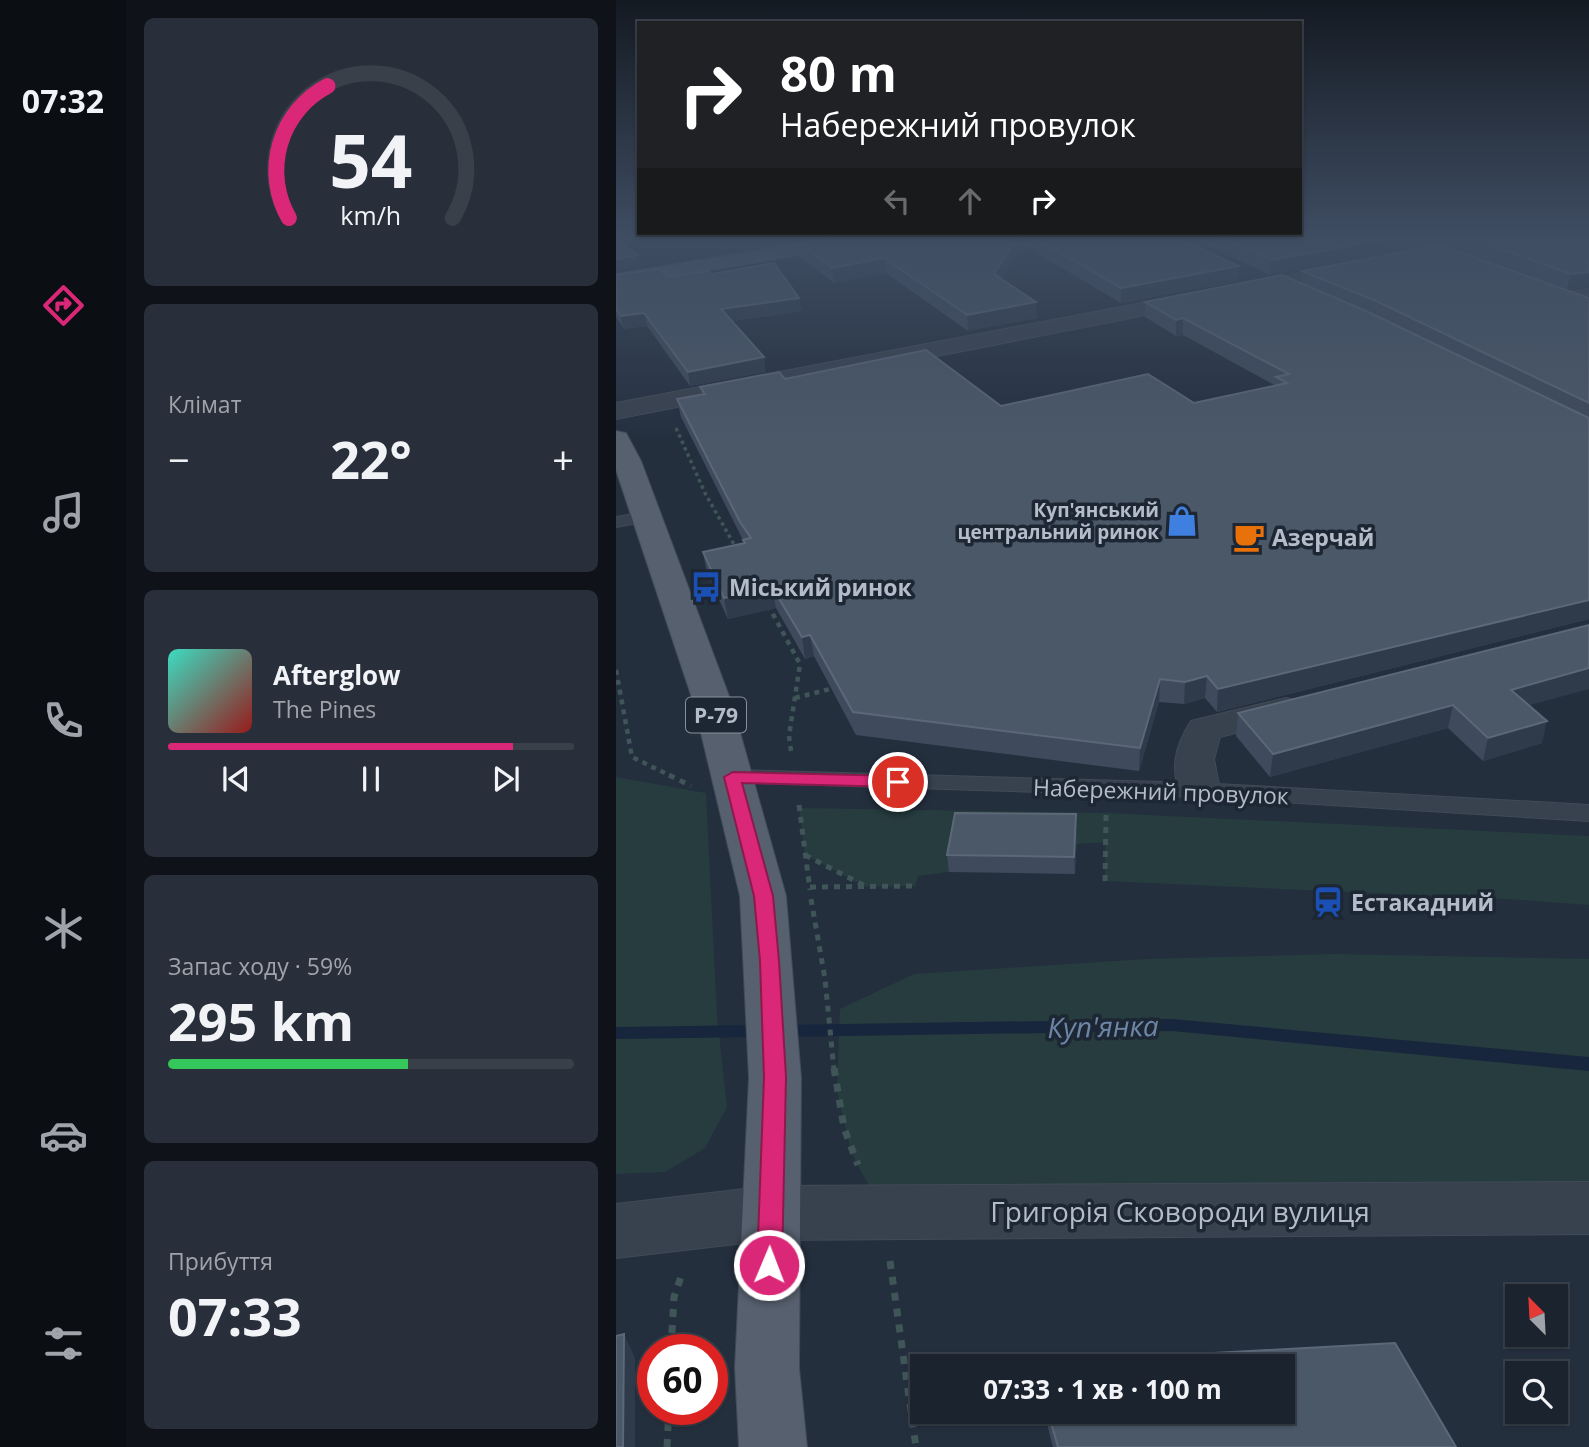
<!DOCTYPE html>
<html lang="uk">
<meta charset="utf-8">
<style>
:root{--surface:#1b232e;--page:#282f3a;--text:#f1f3f6;--muted:#a0a4aa;--line:#39404a;--accent:#db2777}
body{margin:0;font-family:"Open Sans",sans-serif;background:var(--page);color:var(--text);height:100vh;display:flex;flex-direction:column;font-size:26px;white-space:nowrap}
*{box-sizing:border-box;margin:0}
p{font-size:23px;color:var(--muted)}
.icon{flex:none;width:38px;height:38px;fill:none;stroke:currentColor;stroke-width:2;stroke-linecap:round;stroke-linejoin:round}
.map{position:relative;flex:1;overflow:hidden}
.sheet{display:flex;flex-direction:column;gap:18px;padding:18px;background:#0f1319;width:490px}
.sheet>*{flex:none}
.guide{position:absolute;left:21px;top:21px;width:665px;height:214px;border-radius:0px;box-shadow:0 2px 5px #0004,0 0 0 2px var(--line);background:#202124;color:#fff;overflow:hidden}
.needle{width:46px;rotate:336deg}
.fabs{position:absolute;left:889px;top:1284px;display:grid;gap:14px}
.fabs a{display:grid;place-items:center;width:63px;height:63px;border-radius:0px;background:var(--surface);box-shadow:0 2px 5px #0004,0 0 0 2px var(--line);font-size:35px}
.speed{position:absolute;left:21px;top:1334px;display:flex;gap:14px;font-size:35px;font-weight:700;text-align:center}
.speed>*{display:grid;place-content:center;width:91px;height:91px;border-radius:50%;background:var(--surface);box-shadow:0 2px 5px #0004,0 0 0 2px var(--line);line-height:1}
.speed .limit{border:10px solid #d22;background:#fff;color:#111}
.pin{position:absolute;display:grid;place-items:center;width:60px;height:60px;color:#fff;margin:-30px;border:4px solid #fff;border-radius:50%;box-shadow:0 2px 7px #0007}
.me{position:absolute;width:77px;margin:-38px;rotate:1deg;stroke-linejoin:round;filter:drop-shadow(0 0 5px #0008)}
.turn{display:flex;align-items:center;gap:24px;height:147px;padding:0 28px;font-size:32px}
.turn .icon{width:91px;height:91px;stroke-width:2.5}
.turn b{display:block;font-size:49px;line-height:60px}
.lanes{display:flex;align-items:center;height:66px;padding:0 28px;background:#0003;justify-content:center;gap:35px;direction:ltr}
.lanes .off{opacity:.35}
.big{font-size:52px;font-weight:700;line-height:1.1}
.sheet .widget{flex:1;display:flex;flex-direction:column;justify-content:center;gap:10px;min-width:0;padding:0 24px;border-radius:10px;background:var(--page)}
.sheet .dial{align-items:center;gap:0}
.dial svg{height:182px;overflow:visible;fill:none;stroke:var(--line);stroke-width:7;stroke-linecap:round;text-anchor:middle}
.dial text{fill:var(--text);stroke:none}
.song{display:flex;align-items:center;gap:21px}
.cover{width:84px;height:84px;border-radius:10px;background:linear-gradient(135deg,hsl(170 70% 55%),hsl(0 70% 35%))}
.played{height:7px;border-radius:4px;background:linear-gradient(90deg,var(--accent) 85%,var(--line) 85%)}
.keys{display:flex;justify-content:space-around;direction:ltr}
.heat{display:flex;justify-content:space-between;align-items:center;font-size:38px;direction:ltr}
.charge{height:10px;border-radius:5px;background:linear-gradient(90deg,#34c759 59%,var(--line) 0)}
.trip{position:absolute;left:294px;top:1354px;width:385px;height:70px;border-radius:0px;background:var(--surface);box-shadow:0 2px 5px #0004,0 0 0 2px var(--line);font-weight:700;line-height:70px;text-align:center}
main{display:flex;flex:1;min-height:0}
.dock{display:flex;flex-direction:column;width:126px;justify-content:space-around;align-items:center;background:#0b0e12;color:var(--muted)}
.dock .icon{width:49px;height:49px}
.dock .selected{color:var(--accent)}
.dock b{font-size:32px;color:var(--text)}
.map>svg:first-child{display:block}
.green{fill:#263c3f}
.lines{fill:none;stroke-linecap:round;stroke-linejoin:round}
.stream{fill:#17263c;fill-rule:evenodd}
.lane-casing{stroke:#414a57;stroke-width:2}
.street-casing{stroke:#414a57;stroke-width:2}
.primary-casing{stroke:#414a57;stroke-width:2}
.path-far3{stroke:#3f5557;stroke-width:3.5;stroke-dasharray:3.5 3.5;stroke-linecap:butt}
.path-far2{stroke:#3f5557;stroke-width:4.5;stroke-dasharray:5 5;stroke-linecap:butt}
.path-far1{stroke:#3f5557;stroke-width:5;stroke-dasharray:6 6;stroke-linecap:butt}
.path{stroke:#3f5557;stroke-width:7;stroke-dasharray:8 8;stroke-linecap:butt}
.lane{fill:#38414e;fill-rule:evenodd}
.street{fill:#38414e;fill-rule:evenodd}
.primary{fill:#56606e;fill-rule:evenodd}
.wall{fill:#3f4b5c}
.shaded-wall{fill:#2f3b4b}
.building{fill:#4b5868;stroke:#5c6777;stroke-width:2}
.route{fill:#db2777;stroke:#8e194d;stroke-width:2}
.labels{text-anchor:middle;dominant-baseline:central;stroke-width:7;stroke-linejoin:round;paint-order:stroke}
.far-poi-label{font-size:19px;font-weight:bold;fill:#b4bcc9;stroke:#1d2633;text-anchor:end}
.shield{fill:#1d2633;stroke:#878f9c;stroke-width:2}
.shield-label{font-size:21px;font-weight:bold;fill:#b4bcc9}
.poi-label{font-size:23px;font-weight:bold;fill:#b4bcc9;stroke:#1d2633;text-anchor:start}
.street-label{font-size:23px;fill:#b4bcc9;stroke:#1d2633}
.near-water-label{font-size:28px;font-style:italic;fill:#6d86a8;stroke:#1d2633}
.near-street-label{font-size:28px;fill:#b4bcc9;stroke:#1d2633}
</style>
<main>
<nav class="dock">
<b>07:32</b>
<svg class="icon selected" aria-label="directions" viewBox="0 0 24 24"><path d="M12 3l9 9-9 9-9-9zM9 14v-3h6M13 9l2 2-2 2"/></svg>
<svg class="icon" aria-label="music" viewBox="0 0 24 24"><path d="M9 18V5l10-2v13"/><circle cx="6" cy="18" r="3"/><circle cx="16" cy="16" r="3"/></svg>
<svg class="icon" aria-label="phone" viewBox="0 0 24 24"><path d="M5 4h4l2 5-3 2q2 4 5 5l2-3 5 2v4C11 20 4 13 5 4z"/></svg>
<svg class="icon" aria-label="climate" viewBox="0 0 24 24"><path d="M12 3v18M4 7l16 10M4 17L20 7"/></svg>
<svg class="icon" aria-label="car" viewBox="0 0 24 24"><path d="M5 17H2v-5l4-1 3-4h7l3 4 3 1v5h-3M9 17h6M6 11h13"/><circle cx="7" cy="17" r="2"/><circle cx="17" cy="17" r="2"/></svg>
<svg class="icon" aria-label="filters" viewBox="0 0 24 24"><path d="M4 7h16M4 17h16"/><circle cx="9" cy="7" r="2"/><circle cx="15" cy="17" r="2"/></svg>
</nav>
<section class="sheet">
<div class="widget dial"><svg viewBox="0 0 100 80">
<path d="M14 69A42 42 0 1 1 86 69"/>
<path d="M14 69A42 42 0 0 1 31 11" stroke="#db2777"/>
<text x="50" y="56" font-size="32" font-weight="700">54</text>
<text x="50" y="72" font-size="11">km/h</text>
</svg></div>
<div class="widget"><p>Клімат</p>
<div class="heat"><a>−</a><b class="big">22°</b><a>+</a></div>
</div>
<div class="widget">
<div class="song"><i class="cover"></i><div><b>Afterglow</b><p>The Pines</p></div></div>
<div class="played"></div>
<div class="keys"><svg class="icon" aria-label="previous" viewBox="0 0 24 24"><path d="M18 5L8 12l10 7zM5 5v14"/></svg><svg class="icon" aria-label="pause" viewBox="0 0 24 24"><path d="M8 5v14M16 5v14"/></svg><svg class="icon" aria-label="next" viewBox="0 0 24 24"><path d="M6 5l10 7-10 7zM19 5v14"/></svg></div>
</div>
<div class="widget"><p>Запас ходу · 59%</p><b class="big">295 km</b><div class="charge"></div></div>
<div class="widget"><p>Прибуття</p><b class="big">07:33</b></div>
</section>
<div class="map">
<svg width="973" height="1447" viewBox="0 0 973 1447">
<rect width="100%" height="100%" fill="#242f3e"/>
<!-- green -->
<path class="green" d="M0,777L90,793L101,1017L111,1107L89,1148L49,1172L0,1174Z
M183,808L490,813L973,836V905L891,899L489,881V842L460,844V831L341,830L333,872L302,876L299,886L250,887L189,855Z
M718,954L973,959V1213H267L235,1152L221,1091L224,1009L298,974L530,959Z"/>
<g class="lines">
<!-- stream -->
<path class="stream" d="M556,1019L973,1057V1071L556,1031L165,1037L159,1036L157,1031L159,1026L165,1025Z
M147,1025L153,1026L155,1031L153,1036L147,1037L0,1039V1027Z"/>
<defs>
<path id="lane" d="M892,245L896,246V250C875,255 838,263 820,251C823,249 881,246 892,245Z
M973,289V295L943,299L937,296L943,293Z
M31,512L37,514L39,517L37,520L0,527V517Z
M117,770L583,783L973,805V821L583,797L109,782L106,777L109,772Z"/>
<path id="street" d="M776,237H803L870,262L873,266L870,270H856L778,241Z
M737,263L744,265L747,269L744,273L0,419V403Z
M670,698L683,701L689,709L683,717L604,737L598,759L604,790L598,799L583,803L568,799C552,773 559,745 575,721Z
M973,1182V1234L155,1240L0,1258V1204L155,1186Z"/>
<path id="primary" d="M221,237H266L257,243L0,286V274Z
M0,431L10,433L25,461L116,704L170,896L185,1078L183,1368L191,1447H123L119,1368L133,1078L124,896L78,704L0,470Z"/>
</defs>
<!-- lane casing -->
<use href="#lane" class="lane-casing"/>
<!-- street casing -->
<use href="#street" class="street-casing"/>
<!-- primary casing -->
<use href="#primary" class="primary-casing"/>
<!-- path-far3 -->
<path class="path-far3" d="M60,428L89,493L120,548"/>
<!-- path-far2 -->
<path class="path-far2" d="M152,605L184,664L173,736L175,751
M0,670L16,757L57,777
M179,698L218,688"/>
<!-- path-far1 -->
<path class="path-far1" d="M53,775L75,786
M183,805L194,890
M189,855L249,886
M489,881L490,815
M194,887L299,886
M195,899L209,979L218,1070"/>
<!-- path -->
<path class="path" d="M218,1068L228,1128L242,1165
M274,1261L300,1447
M55,1349L58,1297L67,1271
M51,1447L53,1409"/>
<!-- lane -->
<use href="#lane" class="lane"/>
<!-- street -->
<use href="#street" class="street"/>
<!-- primary -->
<use href="#primary" class="primary"/>
</g>
<!-- wall -->
<path class="wall" d="M159,237H203L167,243Z
M219,237H560L623,266L622,281L505,303L407,245L386,279L421,318L352,331L270,273L218,283L185,258L183,243Z
M572,237H796L794,249L654,275Z
M807,237H973V287L951,289L865,258L867,246L854,247L833,246Z
M686,271L973,298V619L601,712L589,698L568,704L543,702L523,771L240,735L198,656L189,659L160,608L112,619L91,573L87,552L128,544L127,540L65,417L61,399L86,394L84,387L169,379L385,406L578,403L660,386L567,335L560,336L529,317V302L685,284Z
M96,274L183,298L185,311L116,321L150,372L74,386L31,326L8,329L0,317V275L53,277Z
M973,625L913,705L926,743L867,761L832,728L654,777L620,736L622,713Z
M461,831L459,874L333,872L331,855Z
M779,1343L840,1447H437L428,1412H667V1367H420L419,1363Z"/>
<!-- shaded-wall -->
<path class="shaded-wall" d="M166,237H203L167,243Z
M402,237H406L407,245L379,290L378,274Z
M780,237H796L794,249L654,275L656,260Z
M856,237H928L868,243L867,246L854,247Z
M22,255L25,267L0,272V259Z
M268,258L270,273L218,283L216,268Z
M623,266L622,281L505,303V288Z
M973,272V287L951,289L955,274Z
M183,298L185,311L107,322L105,309Z
M420,302L421,318L352,331L351,315Z
M28,313L31,326L8,329L5,316Z
M567,318V335L560,336V320Z
M148,357L150,372L74,386L72,372Z
M156,587L160,608L112,619L108,598Z
M973,600V619L601,712L602,689Z
M194,635L198,656L189,659L186,637Z
M973,668V689L889,712L895,690Z
M591,676L589,698L568,704L569,682Z
M544,679L543,702L523,771L524,748Z
M837,705L832,728L654,777L657,754Z
M931,721L926,743L867,761L872,738Z
M460,814L461,831L459,874L458,857Z
M8,1334L19,1358V1447H7Z"/>
<!-- building -->
<path class="building" d="M219,237H402L378,274L420,302L351,315L268,258L216,268L183,243Z
M417,237H560L623,266L505,288Z
M604,237H780L656,260Z
M913,237H961L973,240V272L955,274L868,243Z
M0,239L22,255L0,259Z
M824,245L973,298V403L760,301L686,271Z
M158,263L183,298L105,309L148,357L72,372L28,313L5,316L0,309V275L42,269L53,277L93,271L96,274Z
M666,275L750,311L973,418V600L602,689L591,676L569,682L544,679L524,748L237,712L194,635L186,637L156,587L108,598L87,552L129,543L127,540L135,538L124,522L61,399L89,394L84,387L163,372L169,379L310,350L385,406L532,374L578,403L671,383L660,377L673,374L567,318L560,320L529,302Z
M973,625V668L895,690L931,721L872,738L837,705L657,754L622,713Z
M339,813L460,814L458,857L331,855Z
M8,1334L7,1447H0V1336Z
M779,1343L840,1447H442L432,1412H667V1367H420L419,1363Z"/>
<!-- sky -->
<linearGradient id="sky" x2="0" y2="1"><stop stop-color="#141a22"/><stop offset="0.54" stop-color="#3f4d63"/><stop offset="1" stop-color="#3f4d63" stop-opacity="0"/></linearGradient>
<rect width="973" height="440" fill="url(#sky)"/>
<!-- route -->
<path class="route" d="M117,772L282,776L291,782L282,787L126,783L157,896L163,961L170,1077L166,1265L162,1273L153,1276L144,1273L141,1265L148,1077L144,961L138,896L108,777Z"/>
<!-- icons -->
<defs>
<symbol id="shop-bare" viewBox="-9 -9 18 18"><path d="M-5-2.5h2.3a2.7 3.5 0 0 1 5.4 0H5L5.5 6h-11ZM-1.5-2.5h3a1.5 2.3 0 0 0-3 0Z" fill="#3f7fe0" stroke="#1d2633" stroke-width="2.5" paint-order="stroke"/></symbol>
<symbol id="cafe-bare" viewBox="-9 -9 18 18"><path d="M-5.5-4.5H6V0H3Q3 3.5 0 3.5H-2.5Q-5.5 3.5-5.5 0ZM3-3.2v2h1.7v-2ZM-6 4.5H4V6H-6Z" fill="#e8710a" stroke="#1d2633" stroke-width="2.5" paint-order="stroke"/></symbol>
<symbol id="bus-bare" viewBox="-9 -9 18 18"><path d="M-5-6H5V4H4V6H2V4H-2V6H-4V4H-5ZM-3.5-4V0h7V-4ZM-3.5 1.2v1.5H-2V1.2ZM2 1.2v1.5H3.5V1.2Z" fill="#1a4fb4" stroke="#1d2633" stroke-width="2.5" paint-order="stroke"/></symbol>
<symbol id="station-bare" viewBox="-9 -9 18 18"><path d="M-3-6H3Q5-6 5-4V2Q5 4 3 4L4.5 6H3L1.5 4h-3L-3 6H-4.5L-3 4Q-5 4-5 2V-4Q-5-6-3-6ZM-3.5-4v3h7v-3ZM-3.5 1v1.5H-2V1ZM2 1v1.5H3.5V1Z" fill="#1a4fb4" stroke="#1d2633" stroke-width="2.5" paint-order="stroke"/></symbol>
</defs>
<g fill-rule="evenodd">
<use href="#shop-bare" x="544" y="499" width="44" height="44"/>
<use href="#cafe-bare" x="611" y="515" width="44" height="44"/>
<use href="#bus-bare" x="68" y="565" width="44" height="44"/>
<use href="#station-bare" x="690" y="880" width="44" height="44"/>
</g>
<g class="labels">
<!-- far-poi labels -->
<g class="far-poi-label">
<text x="543" y="510">Куп'янський<tspan x="543" dy="22">центральний ринок</tspan></text>
</g>
<!-- shield labels -->
<rect class="shield" x="70" y="697.5" width="60" height="35" rx="5"/>
<g class="shield-label">
<text x="100" y="715">Р-79</text>
</g>
<!-- poi labels -->
<g class="poi-label">
<text x="656" y="537">Азерчай</text>
<text x="113" y="587">Міський ринок</text>
<text x="735" y="902">Естакадний</text>
</g>
<!-- street labels -->
<g class="street-label">
<text transform="translate(545 791) rotate(2)">Набережний провулок</text>
</g>
<!-- near-water labels -->
<g class="near-water-label">
<text transform="translate(487 1026) rotate(-1)">Куп'янка</text>
</g>
<!-- near-street labels -->
<g class="near-street-label">
<text x="564" y="1211">Григорія Сковороди вулиця</text>
</g>
</g>
</svg>
<div class="fabs">
<a><svg class="needle" viewBox="-14 -14 28 28"><path d="M0-13l5 13h-10z" fill="#e53935"/><path d="M0 13l5-13h-10z" fill="#a0a4aa"/></svg></a>
<a><svg class="icon" aria-label="search" viewBox="0 0 24 24"><circle cx="10" cy="10" r="6"/><path d="M15 15l6 6"/></svg></a>
</div>
<div class="speed"><div class="limit">60</div></div>
<div class="pin" style="left:282px;top:782px;background:#d93025"><svg class="icon" aria-label="arrive" viewBox="0 0 24 24"><path d="M6 21V4h12l-3 4 3 4H6"/></svg></div>
<svg class="me" style="left:153px;top:1265px" viewBox="-20 -20 40 40"><circle r="17" fill="#db2777" stroke="#fff" stroke-width="3"/><path d="M0-11L8 9 0 5-8 9z" fill="#fff"/></svg>
<div class="trip">07:33 · 1 хв · 100 m</div>
<div class="guide">
<div class="turn"><svg class="icon" aria-label="right" viewBox="0 0 24 24"><path d="M7 20v-9h11M14 6l5 5-5 5"/></svg><div><b>80 m</b>Набережний провулок</div></div>
<div class="lanes"><svg class="icon off" aria-label="left" viewBox="0 0 24 24"><path d="M17 20v-9H6M10 6l-5 5 5 5"/></svg><svg class="icon off" aria-label="ahead" viewBox="0 0 24 24"><path d="M12 20V5M6 11l6-6 6 6"/></svg><svg class="icon" aria-label="right" viewBox="0 0 24 24"><path d="M7 20v-9h11M14 6l5 5-5 5"/></svg></div>
</div>
</div>
</main>
